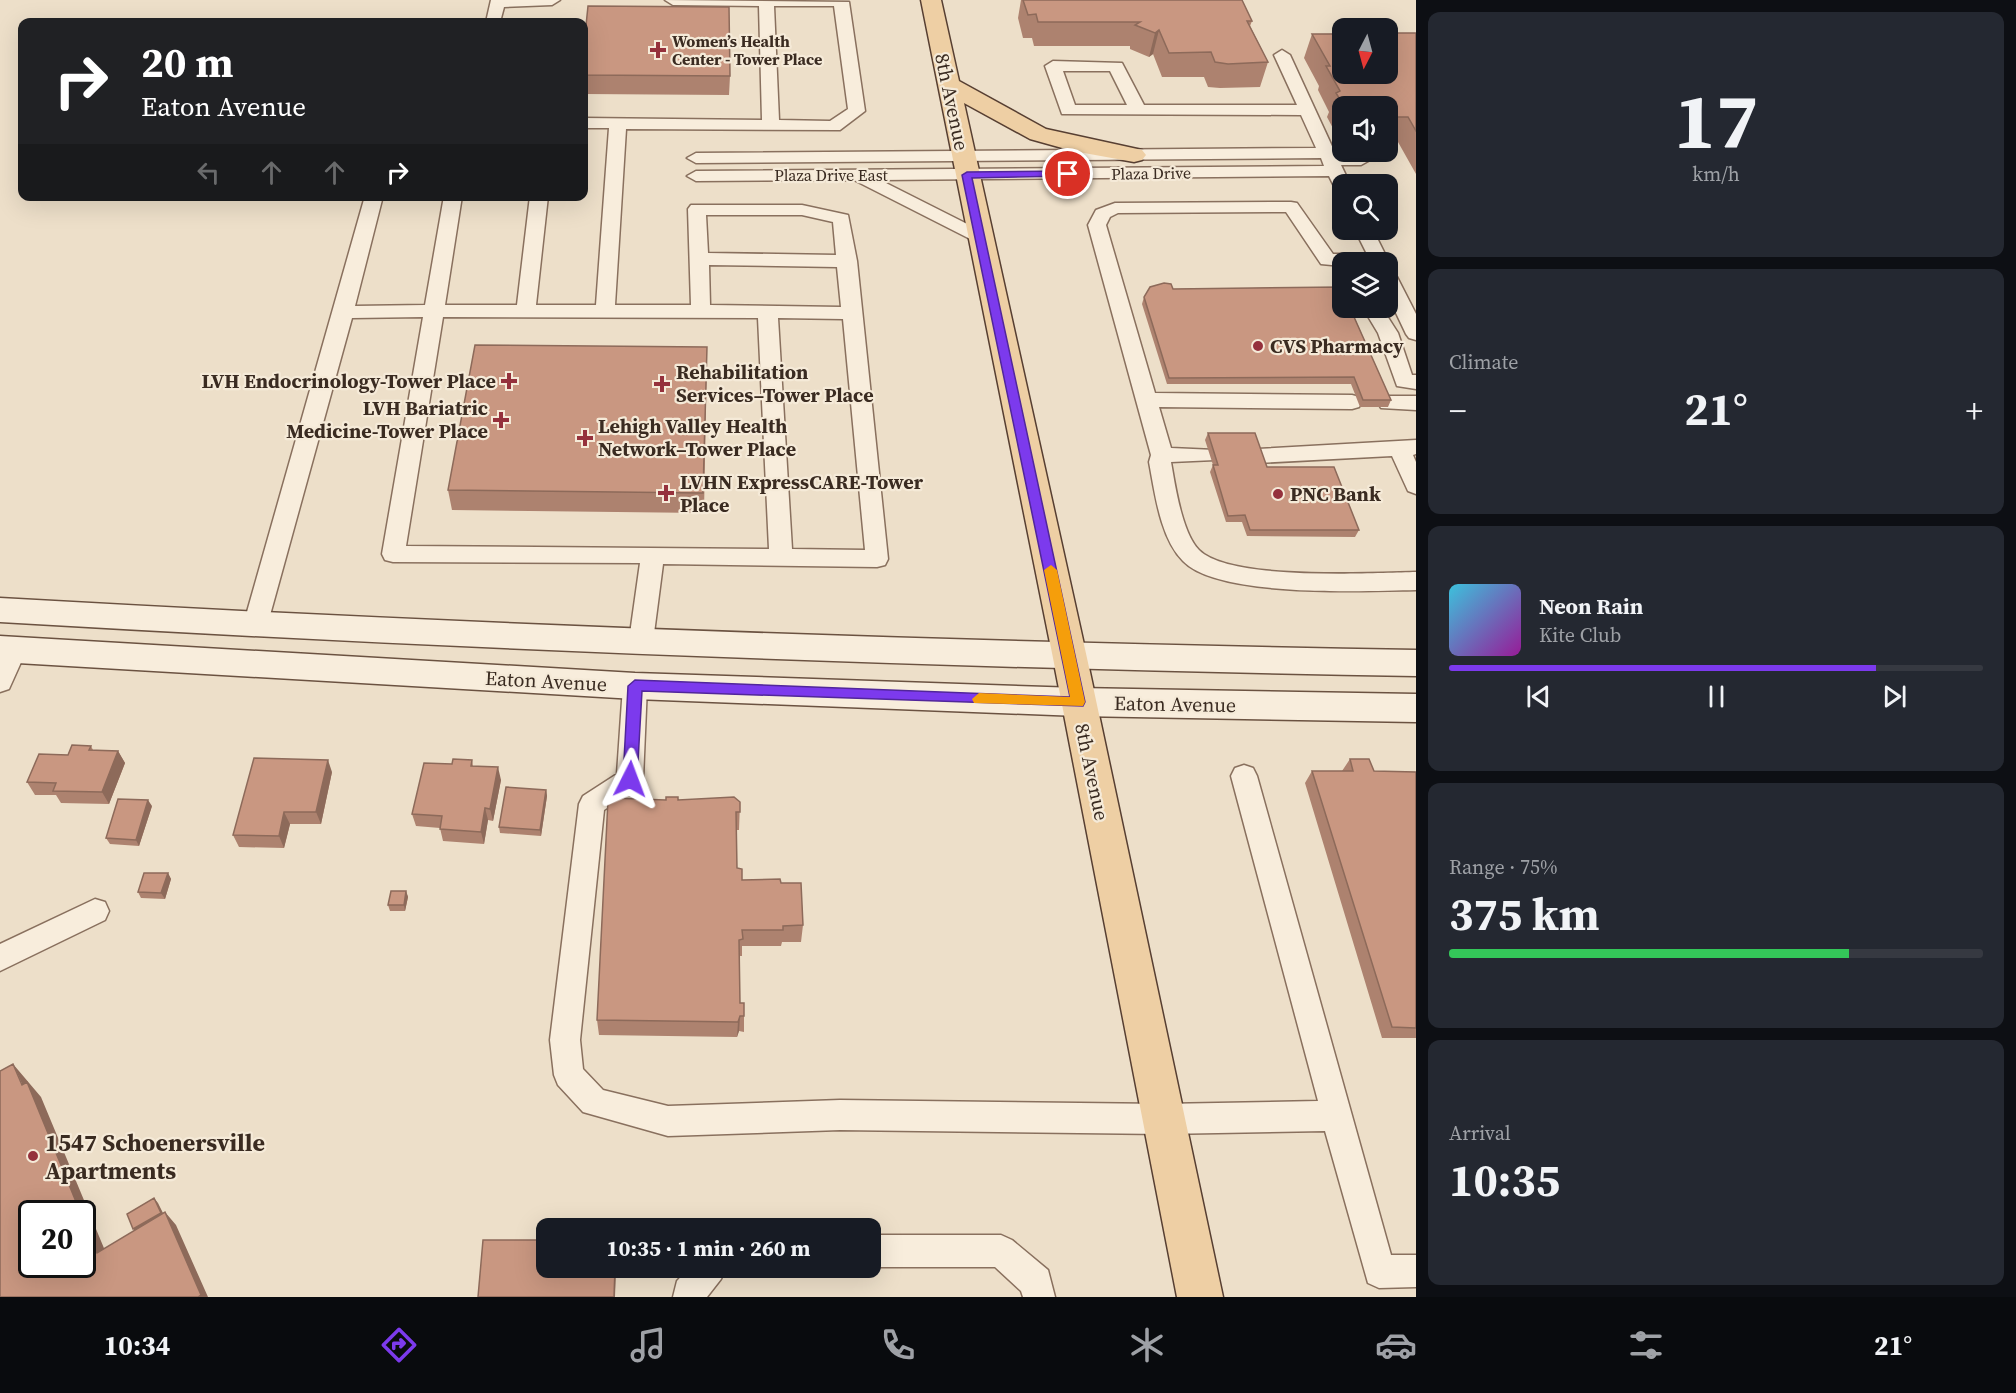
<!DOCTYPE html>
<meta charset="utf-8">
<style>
:root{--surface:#171b24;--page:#242831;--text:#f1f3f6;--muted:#9ea1a6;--line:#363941;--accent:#7c3aed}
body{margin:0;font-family:"Source Serif 4",serif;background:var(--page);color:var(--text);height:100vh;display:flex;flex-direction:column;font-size:22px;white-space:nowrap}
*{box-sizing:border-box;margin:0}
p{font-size:20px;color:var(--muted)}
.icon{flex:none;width:33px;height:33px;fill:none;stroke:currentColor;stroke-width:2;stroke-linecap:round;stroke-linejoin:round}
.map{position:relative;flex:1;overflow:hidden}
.sheet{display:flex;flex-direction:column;gap:12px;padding:12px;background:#0d0f14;width:600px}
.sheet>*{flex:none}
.top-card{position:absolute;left:18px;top:18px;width:570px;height:183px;border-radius:12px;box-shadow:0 6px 24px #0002;background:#202124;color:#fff;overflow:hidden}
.needle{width:39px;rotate:186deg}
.tools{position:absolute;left:1332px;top:18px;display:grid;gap:12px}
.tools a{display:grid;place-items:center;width:66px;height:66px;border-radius:12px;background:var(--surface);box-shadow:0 6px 24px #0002;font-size:30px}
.speed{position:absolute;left:18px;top:1200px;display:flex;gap:12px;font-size:30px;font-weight:700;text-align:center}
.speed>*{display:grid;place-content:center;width:78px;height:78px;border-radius:50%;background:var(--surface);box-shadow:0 6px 24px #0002;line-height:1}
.speed .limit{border:3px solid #111;border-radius:9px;background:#fff;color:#111}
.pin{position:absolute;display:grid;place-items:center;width:51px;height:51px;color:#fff;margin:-26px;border:3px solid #fff;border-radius:50%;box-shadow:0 2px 6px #0007}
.me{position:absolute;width:66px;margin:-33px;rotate:3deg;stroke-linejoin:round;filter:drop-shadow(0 0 4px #0008)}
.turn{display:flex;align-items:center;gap:21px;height:126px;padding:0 24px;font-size:27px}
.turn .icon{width:78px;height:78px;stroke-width:2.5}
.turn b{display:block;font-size:42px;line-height:51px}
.lanes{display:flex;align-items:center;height:57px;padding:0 24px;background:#0003;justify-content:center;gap:30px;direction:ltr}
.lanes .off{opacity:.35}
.big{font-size:45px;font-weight:700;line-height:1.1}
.sheet .tile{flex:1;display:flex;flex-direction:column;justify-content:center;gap:9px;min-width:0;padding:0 21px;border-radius:12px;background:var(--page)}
.sheet .dial{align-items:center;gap:0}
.dial b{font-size:78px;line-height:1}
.song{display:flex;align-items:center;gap:18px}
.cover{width:72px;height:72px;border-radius:9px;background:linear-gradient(135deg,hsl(190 70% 55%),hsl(300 70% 35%))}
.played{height:6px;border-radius:3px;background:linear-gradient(90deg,var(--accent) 80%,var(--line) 80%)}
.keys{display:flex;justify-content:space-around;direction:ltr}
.heat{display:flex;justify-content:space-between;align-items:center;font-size:33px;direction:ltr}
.charge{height:9px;border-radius:4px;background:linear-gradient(90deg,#34c759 75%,var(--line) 0)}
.trip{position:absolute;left:536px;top:1218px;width:345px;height:60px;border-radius:12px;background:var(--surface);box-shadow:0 6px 24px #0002;font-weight:700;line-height:60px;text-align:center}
.tabs{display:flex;height:96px;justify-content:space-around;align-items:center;background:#090b0e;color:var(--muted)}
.tabs .icon{width:42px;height:42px}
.tabs .active{color:var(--accent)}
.tabs b{font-size:27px;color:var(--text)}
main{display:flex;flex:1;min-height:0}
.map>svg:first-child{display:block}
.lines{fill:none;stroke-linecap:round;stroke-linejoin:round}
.lane-casing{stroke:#89705e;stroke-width:3}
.secondary-casing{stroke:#6b5241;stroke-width:3}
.primary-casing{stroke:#573f32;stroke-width:3}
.lane{fill:#f8eddc;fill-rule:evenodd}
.secondary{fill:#f8eddc;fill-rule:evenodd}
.primary{fill:#eecfa4;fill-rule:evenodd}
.wall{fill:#ad826f}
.shaded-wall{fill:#8d6a5a}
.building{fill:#c99781;stroke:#8d6a5a;stroke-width:1.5}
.route{fill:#7c3aed;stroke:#51269a;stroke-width:1.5}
.slow{fill:#f59e0b}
.poi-dot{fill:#95313c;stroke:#f5ead8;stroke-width:2}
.labels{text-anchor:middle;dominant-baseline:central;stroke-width:4.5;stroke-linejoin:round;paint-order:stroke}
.far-poi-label{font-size:16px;font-weight:bold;fill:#3a2b21;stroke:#f5ead8;text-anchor:start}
.far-street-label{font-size:16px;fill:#3a2b21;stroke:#f5ead8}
.street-label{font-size:20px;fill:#3a2b21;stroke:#f5ead8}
.poi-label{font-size:20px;font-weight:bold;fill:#3a2b21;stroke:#f5ead8;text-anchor:start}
.near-poi-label{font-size:24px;font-weight:bold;fill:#3a2b21;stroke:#f5ead8;text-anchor:start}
</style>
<main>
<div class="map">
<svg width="1416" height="1297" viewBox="0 0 1416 1297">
<rect width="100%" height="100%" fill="#eddfc9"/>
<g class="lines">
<defs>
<path id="lane" d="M491,0H560L552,5L504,7L500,22H486Z
M665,0L849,2L865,111L840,130L626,129L615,305H691L688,209L691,205H802L848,215L857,261L888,559L885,565L877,567L663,564L653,641L649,648L641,650L633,648L629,641L640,563L393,562L385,560L382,554L423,317L352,318L267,626L263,632L255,635L247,632L243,626L365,196H383L355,306L425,305L444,196H462L445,305H517L530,196H548L536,305H596L609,128H584V118L762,120L759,6L673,5ZM774,6H834L848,109L830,121L779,120ZM706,215H802L833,222L836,255L708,253ZM709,265L837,267L841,307L710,305ZM443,317L758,318L769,549L406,546ZM778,318L843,319L865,550L792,549Z
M1282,50L1290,55L1336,155H1361L1370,160L1361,165H1341L1350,184H1342V191L1336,190L1329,176L880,180L987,234L989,238L987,242L980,244L854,180L696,181L687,176L696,171L1324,166L1321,158L696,163L687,158L696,153L1316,148L1301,115L1062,114L1045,66L1053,61L1122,63L1144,105H1297L1274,55ZM1063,71H1110L1127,105H1075Z
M1291,202L1297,203L1333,254H1367L1355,230H1373L1389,262L1388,265V262H1342V266L1321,264L1286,212L1118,213L1110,217L1106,225L1155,393L1352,395L1359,397L1362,402L1359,407L1352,409L1159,407L1171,448L1215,450L1218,455L1215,460L1171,462C1175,485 1182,533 1199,550C1230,581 1371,573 1416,572V590C1366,591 1218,598 1183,561C1160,538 1155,493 1149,462L1151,455L1088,225L1096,210L1115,203Z
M1388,271L1397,277L1416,314V340L1409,338L1406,334L1388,296Z
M1363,308H1382L1398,333L1412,375H1416V389L1397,386L1378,333Z
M1388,396H1416V410L1381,408L1378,403L1381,398Z
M1416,440V454L1413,455L1416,462V494L1408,491L1392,456L1258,463L1250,461L1247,456L1250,451L1258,449Z
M15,640L23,642L27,649L9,689L0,692V655L7,642Z
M635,676L644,679L647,686L643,779L639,787L604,810L580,1040L583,1069L603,1090L668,1106L840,1100L1163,1104L1318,1101L1231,776L1235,768L1244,765L1253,768L1257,776L1391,1255H1416V1287L1379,1288L1368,1283L1325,1131L1163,1134L840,1130L668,1136L583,1112L558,1085L554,1075L550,1040L579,804L583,796L617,774L623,686L626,679Z
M95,899L105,902L109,911L105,920L0,971V944Z
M870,1235H1001L1012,1240L1048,1270L1055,1297H1023L1021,1291L995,1267H870Z
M689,1268H726L721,1279L707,1297H673L677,1281Z"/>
<path id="secondary" d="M0,598C472,625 944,642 1416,650V676C944,668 472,650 0,622Z
M0,636L635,673L1078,688L1416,694V722L1078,716L635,699L0,662Z"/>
<path id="primary" d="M921,0H941L959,81L1046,129L1142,150L1146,155L1142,160L1134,162L1073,151L1030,139L964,103L1087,658L1223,1297H1177L1053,658Z"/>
</defs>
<!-- lane casing -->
<use href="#lane" class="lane-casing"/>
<!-- secondary casing -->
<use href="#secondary" class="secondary-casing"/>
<!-- primary casing -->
<use href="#primary" class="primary-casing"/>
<!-- lane -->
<use href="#lane" class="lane"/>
<!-- secondary -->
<use href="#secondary" class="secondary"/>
<!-- primary -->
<use href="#primary" class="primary"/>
</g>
<!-- wall -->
<path class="wall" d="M1021,0H1242L1252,21L1250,26L1268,62L1260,87L1220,88L1208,87L1204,77H1162L1153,54L1149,57L1130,49V46H1034L1032,38H1023L1018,18Z
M1416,33V174L1398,142H1388V106H1342V136L1336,134L1327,117L1329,112L1318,90L1319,86L1304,58L1312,34Z
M584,45L730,76L729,95L584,94Z
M1341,287L1391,400L1388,407H1360L1351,384H1167L1142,304L1144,297L1173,289Z
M707,347L704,513L452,510L448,490Z
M1208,433L1267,467L1359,530L1355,537L1247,536L1242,522H1226L1210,472L1213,465L1205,440Z
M91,746L93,750L118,751L125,763L109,804L61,803L56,795H35L27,782L68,755Z
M1350,759L1374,771L1416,772V1038H1382L1305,783L1312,771H1342Z
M472,760L473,766L501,780L493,821L488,820L484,844L443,841L440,828L416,826L412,814Z
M332,772L321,824H290L284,848L239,847L233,835Z
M546,790L547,796L541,836L500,833L499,827Z
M678,800L740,802L739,830H737V868L742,880L781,883L803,925L801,942H782L781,946H742V956H739L740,1003L744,1016V1032L739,1031L737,1037L599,1035L597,1020Z
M152,806L139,846L110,844L106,838Z
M168,873L171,879L165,899L141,898L138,892Z
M406,891L408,897L405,911H390L388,905Z"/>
<!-- shaded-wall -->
<path class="shaded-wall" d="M1159,30L1153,54L1149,57L1155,33Z
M118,751L125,763L109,804L102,792Z
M328,760L332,772L321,824L316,812Z
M498,767L501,780L493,821L490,809Z
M546,790L547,796L541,836L540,830Z
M148,800L152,806L139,846L136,840Z
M485,808L488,820L484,844L481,832Z
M284,812L290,824L284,848L279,836Z
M168,873L171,879L165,899L161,893Z
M406,891L408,897L405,911L404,905Z
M740,1016L739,1031L737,1037L738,1022Z
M13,1064L41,1097L111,1265L97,1253L82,1216V1214H81Z
M154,1198L158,1203L165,1217L137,1233L133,1229Z
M165,1212L176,1225L208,1297H198Z
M615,1268H616L615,1297H614Z"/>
<!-- building -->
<path class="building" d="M1023,0H1242L1252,21H1247L1268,62L1228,64L1215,62L1211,52L1169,53L1159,30L1155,33L1135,25L1140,22H1038L1036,14L1028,15Z
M588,6L729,7L730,76L584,75V45Z
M1388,33H1416V131L1408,117H1388V106H1344L1336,93L1340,91L1326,66H1330L1312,34H1342V74H1388Z
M1164,283L1171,284L1173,289L1341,287L1342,290V308H1350L1391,400H1363L1354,377L1169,378L1144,297L1150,287Z
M475,345L707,347L703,493L448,490Z
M1208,433H1255L1267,467H1334L1359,530H1250L1245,515L1228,516L1213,465H1218Z
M72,745L91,746L89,750L118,751L102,792L53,791L56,783L27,782L39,754L68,755Z
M254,758L328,760L316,812H284L279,836L233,835Z
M453,759L472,760L471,766L498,767L490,809L485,808L481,832L440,829L442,816L412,814L424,763L452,764Z
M1350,759H1369L1374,771L1416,772V1028L1392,1027L1312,771H1353Z
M506,787L546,790L540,830L499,827Z
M666,797H678V800L734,797L740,802V812H736L737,868L742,869V880L780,879L781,883H801L803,925L783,926V930H742L743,939L739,940L740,1003H744V1016H740L738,1022L597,1020L608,800L610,798L666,800Z
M118,799L148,800L136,840L106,838Z
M144,873H168L161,893L138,892Z
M391,891H406L404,905H388Z
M13,1064L22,1085L27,1082L81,1214H32V1264H82V1216L97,1253L165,1212L201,1295L198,1297H0V1071Z
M154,1198L161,1213L133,1229L127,1214Z
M483,1240H546V1268H615L614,1297H478Z"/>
<!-- route -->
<path class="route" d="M1068,171L1071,172V176L972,178L1085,702L1083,706L642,691L637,779L630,785L625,784L623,779L628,686L635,680L1070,697L962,175L967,172Z"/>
<!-- slow -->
<path class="slow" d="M1051,565L1057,570L1085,702L1083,706L974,703L972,699L979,693L1070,697L1044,570Z"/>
<!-- markers -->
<g class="poi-dot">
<path d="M655 41h6v6h6v6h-6v6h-6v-6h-6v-6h6z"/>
<circle cx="1258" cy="346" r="6"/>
<path d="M506 372h6v6h6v6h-6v6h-6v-6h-6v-6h6z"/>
<path d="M659 375h6v6h6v6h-6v6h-6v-6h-6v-6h6z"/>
<path d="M498 411h6v6h6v6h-6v6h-6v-6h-6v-6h6z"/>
<path d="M582 429h6v6h6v6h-6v6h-6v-6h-6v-6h6z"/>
<path d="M663 484h6v6h6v6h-6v6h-6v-6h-6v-6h6z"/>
<circle cx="1278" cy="494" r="6"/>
<circle cx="33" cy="1156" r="6"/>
</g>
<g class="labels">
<!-- far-poi labels -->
<g class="far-poi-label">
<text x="672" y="41">Women’s Health<tspan x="672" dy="18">Center - Tower Place</tspan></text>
</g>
<!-- far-street labels -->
<g class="far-street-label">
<text transform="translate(1151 173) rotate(-1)">Plaza Drive</text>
<text x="831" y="175">Plaza Drive East</text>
</g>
<!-- street labels -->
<g class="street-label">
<text transform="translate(952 102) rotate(78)">8th Avenue</text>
<text transform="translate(546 681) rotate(3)">Eaton Avenue</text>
<text transform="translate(1175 704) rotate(1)">Eaton Avenue</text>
<text transform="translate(1092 772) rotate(78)">8th Avenue</text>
</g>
<!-- poi labels -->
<g class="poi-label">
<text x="1270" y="346">CVS Pharmacy</text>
<text x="676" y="372">Rehabilitation<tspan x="676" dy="23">Services–Tower Place</tspan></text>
<text x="496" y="381" text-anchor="end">LVH Endocrinology-Tower Place</text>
<text x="488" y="408" text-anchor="end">LVH Bariatric<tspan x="488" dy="23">Medicine-Tower Place</tspan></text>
<text x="598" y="426">Lehigh Valley Health<tspan x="598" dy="23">Network–Tower Place</tspan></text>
<text x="680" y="482">LVHN ExpressCARE-Tower<tspan x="680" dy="23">Place</tspan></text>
<text x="1290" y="494">PNC Bank</text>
</g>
<!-- near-poi labels -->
<g class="near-poi-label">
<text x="45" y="1142">1547 Schoenersville<tspan x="45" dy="28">Apartments</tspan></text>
</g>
</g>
</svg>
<div class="tools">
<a><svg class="needle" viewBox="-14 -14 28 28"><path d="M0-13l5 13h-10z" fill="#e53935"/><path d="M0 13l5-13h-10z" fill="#9ea1a6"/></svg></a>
<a><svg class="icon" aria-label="sound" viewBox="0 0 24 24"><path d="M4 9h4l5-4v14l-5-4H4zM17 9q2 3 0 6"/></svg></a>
<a><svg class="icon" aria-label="search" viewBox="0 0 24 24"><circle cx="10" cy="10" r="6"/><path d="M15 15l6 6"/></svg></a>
<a><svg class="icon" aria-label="layers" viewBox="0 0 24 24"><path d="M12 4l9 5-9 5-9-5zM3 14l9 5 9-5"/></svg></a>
</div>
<div class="speed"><div class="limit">20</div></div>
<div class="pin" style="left:1068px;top:174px;background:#d93025"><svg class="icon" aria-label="arrive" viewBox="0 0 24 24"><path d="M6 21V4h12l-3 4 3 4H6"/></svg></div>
<svg class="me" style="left:630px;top:779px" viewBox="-20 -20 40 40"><path d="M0-17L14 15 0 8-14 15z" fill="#7c3aed" stroke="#fff" stroke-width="4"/></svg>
<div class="trip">10:35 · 1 min · 260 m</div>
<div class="top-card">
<div class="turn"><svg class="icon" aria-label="right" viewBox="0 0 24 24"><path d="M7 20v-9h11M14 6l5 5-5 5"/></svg><div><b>20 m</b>Eaton Avenue</div></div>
<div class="lanes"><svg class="icon off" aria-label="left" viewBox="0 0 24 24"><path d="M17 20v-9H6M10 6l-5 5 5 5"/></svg><svg class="icon off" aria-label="ahead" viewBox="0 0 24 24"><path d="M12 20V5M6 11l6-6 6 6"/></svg><svg class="icon off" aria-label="ahead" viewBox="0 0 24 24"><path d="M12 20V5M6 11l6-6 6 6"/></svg><svg class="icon" aria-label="right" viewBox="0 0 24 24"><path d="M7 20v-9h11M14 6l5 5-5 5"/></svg></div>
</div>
</div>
<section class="sheet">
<div class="tile dial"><b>17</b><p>km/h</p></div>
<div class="tile"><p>Climate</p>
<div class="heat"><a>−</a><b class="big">21°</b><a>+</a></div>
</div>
<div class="tile">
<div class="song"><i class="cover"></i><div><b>Neon Rain</b><p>Kite Club</p></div></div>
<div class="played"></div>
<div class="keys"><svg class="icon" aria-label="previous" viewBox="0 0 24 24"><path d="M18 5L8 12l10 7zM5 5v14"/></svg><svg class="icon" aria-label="pause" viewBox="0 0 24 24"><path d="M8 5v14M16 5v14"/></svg><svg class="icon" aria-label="next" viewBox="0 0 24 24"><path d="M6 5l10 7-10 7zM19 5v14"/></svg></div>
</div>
<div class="tile"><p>Range · 75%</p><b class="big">375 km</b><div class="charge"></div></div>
<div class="tile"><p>Arrival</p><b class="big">10:35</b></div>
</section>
</main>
<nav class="tabs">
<b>10:34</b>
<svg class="icon active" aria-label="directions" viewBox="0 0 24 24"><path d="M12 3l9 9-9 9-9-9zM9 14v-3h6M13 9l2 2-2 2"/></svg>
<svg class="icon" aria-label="music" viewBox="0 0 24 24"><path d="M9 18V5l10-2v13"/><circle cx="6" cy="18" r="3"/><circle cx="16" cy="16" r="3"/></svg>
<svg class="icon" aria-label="phone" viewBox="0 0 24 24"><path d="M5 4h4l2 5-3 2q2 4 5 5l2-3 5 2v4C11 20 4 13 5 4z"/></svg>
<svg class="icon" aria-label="climate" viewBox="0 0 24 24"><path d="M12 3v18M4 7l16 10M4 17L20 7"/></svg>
<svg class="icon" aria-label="car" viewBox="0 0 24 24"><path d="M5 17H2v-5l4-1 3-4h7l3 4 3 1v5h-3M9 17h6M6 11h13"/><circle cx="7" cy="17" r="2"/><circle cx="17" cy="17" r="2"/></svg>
<svg class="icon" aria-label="filters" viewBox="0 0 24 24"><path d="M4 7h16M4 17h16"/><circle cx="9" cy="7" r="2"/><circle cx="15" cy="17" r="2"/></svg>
<b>21°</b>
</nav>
